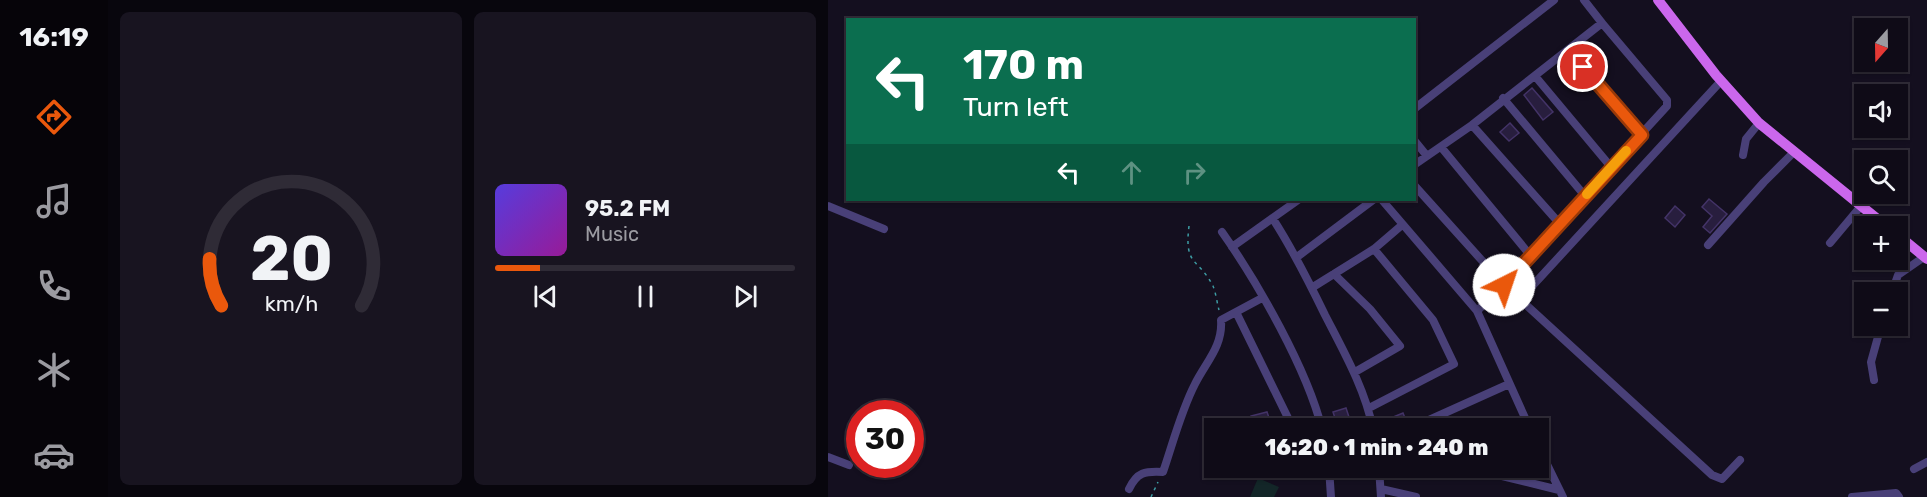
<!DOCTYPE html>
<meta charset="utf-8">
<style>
:root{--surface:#0f0b17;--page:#181420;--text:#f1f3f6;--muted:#9b9ba1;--line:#2f2b36;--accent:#ea580c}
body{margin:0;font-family:Rubik,sans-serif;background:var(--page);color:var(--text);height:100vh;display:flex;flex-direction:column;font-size:22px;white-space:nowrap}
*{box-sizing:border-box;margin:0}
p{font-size:20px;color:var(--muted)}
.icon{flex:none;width:33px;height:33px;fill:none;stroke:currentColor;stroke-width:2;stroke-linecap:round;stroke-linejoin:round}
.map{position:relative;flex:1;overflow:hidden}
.side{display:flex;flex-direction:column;gap:12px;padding:12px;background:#08060d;width:720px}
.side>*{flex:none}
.guide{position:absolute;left:18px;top:18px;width:570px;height:183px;border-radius:0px;box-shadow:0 2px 4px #0004,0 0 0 2px var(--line);background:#0b6e4f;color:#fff;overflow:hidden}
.needle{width:39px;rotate:200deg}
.buttons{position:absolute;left:1026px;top:18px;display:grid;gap:12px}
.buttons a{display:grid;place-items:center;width:54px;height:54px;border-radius:0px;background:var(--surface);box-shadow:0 2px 4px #0004,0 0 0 2px var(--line);font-size:30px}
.speed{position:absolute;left:18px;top:400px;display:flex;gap:12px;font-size:30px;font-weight:700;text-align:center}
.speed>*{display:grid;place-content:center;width:78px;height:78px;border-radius:50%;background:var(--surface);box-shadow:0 2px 4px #0004,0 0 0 2px var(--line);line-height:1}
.speed .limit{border:9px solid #d22;background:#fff;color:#111}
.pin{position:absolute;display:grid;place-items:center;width:51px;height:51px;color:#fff;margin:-26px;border:3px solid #fff;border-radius:50%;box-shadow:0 2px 6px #0007}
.me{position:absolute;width:66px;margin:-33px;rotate:41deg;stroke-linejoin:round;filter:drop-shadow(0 0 4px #0008)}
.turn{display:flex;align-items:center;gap:21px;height:126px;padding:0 18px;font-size:27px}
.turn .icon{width:78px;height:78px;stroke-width:2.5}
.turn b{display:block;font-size:42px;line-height:51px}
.lanes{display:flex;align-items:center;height:57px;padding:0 18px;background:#0003;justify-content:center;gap:30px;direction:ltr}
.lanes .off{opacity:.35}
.side .tile{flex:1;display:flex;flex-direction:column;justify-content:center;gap:9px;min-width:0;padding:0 21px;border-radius:9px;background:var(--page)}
.side .dial{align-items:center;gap:0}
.dial svg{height:156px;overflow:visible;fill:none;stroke:var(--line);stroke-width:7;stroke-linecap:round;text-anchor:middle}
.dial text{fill:var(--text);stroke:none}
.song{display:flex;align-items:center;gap:18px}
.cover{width:72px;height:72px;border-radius:9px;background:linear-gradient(135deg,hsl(250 70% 55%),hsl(300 70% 35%))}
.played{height:6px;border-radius:3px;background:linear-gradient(90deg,var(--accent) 15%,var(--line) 15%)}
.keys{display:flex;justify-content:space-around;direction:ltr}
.side .tiles{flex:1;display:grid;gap:12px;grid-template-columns:repeat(2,1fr)}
.trip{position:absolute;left:376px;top:418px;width:345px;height:60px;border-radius:0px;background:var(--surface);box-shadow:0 2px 4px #0004,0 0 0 2px var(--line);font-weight:800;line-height:60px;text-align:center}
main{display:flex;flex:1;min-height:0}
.dock{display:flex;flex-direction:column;width:108px;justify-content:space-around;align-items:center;background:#060409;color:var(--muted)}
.dock .icon{width:42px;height:42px}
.dock .selected{color:var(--accent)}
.dock b{font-size:27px;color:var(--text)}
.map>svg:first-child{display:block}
.green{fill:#132628}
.building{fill:#281e3e;stroke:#433367;stroke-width:1.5}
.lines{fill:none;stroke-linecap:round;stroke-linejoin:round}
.path{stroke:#3d9da4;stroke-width:1.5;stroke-dasharray:3 4.5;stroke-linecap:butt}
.minor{stroke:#494078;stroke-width:8}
.major{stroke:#cb67ec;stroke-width:10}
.route-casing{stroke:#983908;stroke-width:15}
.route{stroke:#ea580c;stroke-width:10}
.slow{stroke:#f59e0b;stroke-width:10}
</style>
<main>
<nav class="dock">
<b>16:19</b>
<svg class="icon selected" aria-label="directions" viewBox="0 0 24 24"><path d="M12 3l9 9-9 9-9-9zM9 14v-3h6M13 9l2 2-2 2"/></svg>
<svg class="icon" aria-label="music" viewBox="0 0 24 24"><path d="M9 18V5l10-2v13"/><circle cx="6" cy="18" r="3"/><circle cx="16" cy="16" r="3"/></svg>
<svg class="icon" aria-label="phone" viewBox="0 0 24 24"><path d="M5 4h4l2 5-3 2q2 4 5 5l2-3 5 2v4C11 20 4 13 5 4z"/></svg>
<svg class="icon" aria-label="climate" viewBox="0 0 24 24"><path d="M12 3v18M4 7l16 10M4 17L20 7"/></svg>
<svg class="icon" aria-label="car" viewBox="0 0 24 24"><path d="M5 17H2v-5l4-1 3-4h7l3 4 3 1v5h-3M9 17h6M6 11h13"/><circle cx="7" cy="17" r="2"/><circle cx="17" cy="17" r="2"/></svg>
</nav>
<section class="side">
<div class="tiles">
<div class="tile dial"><svg viewBox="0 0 100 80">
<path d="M14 69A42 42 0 1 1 86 69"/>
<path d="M14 69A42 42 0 0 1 8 45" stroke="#ea580c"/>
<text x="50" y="56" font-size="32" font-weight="700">20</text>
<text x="50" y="72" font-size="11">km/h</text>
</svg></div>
<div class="tile">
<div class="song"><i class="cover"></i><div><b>95.2 FM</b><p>Music</p></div></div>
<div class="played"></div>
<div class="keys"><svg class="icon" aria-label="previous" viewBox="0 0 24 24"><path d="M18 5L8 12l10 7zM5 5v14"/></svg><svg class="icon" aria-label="pause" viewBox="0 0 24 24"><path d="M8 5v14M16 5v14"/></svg><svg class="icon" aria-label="next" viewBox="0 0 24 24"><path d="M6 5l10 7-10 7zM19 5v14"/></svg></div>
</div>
</div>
</section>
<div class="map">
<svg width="1099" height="497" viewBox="0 0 1099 497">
<rect width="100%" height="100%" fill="#140f1f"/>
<!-- green -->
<path class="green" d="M430,478L451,487L446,497H422Z"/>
<!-- building -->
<path class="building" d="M704,88L725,112L715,120L696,95Z
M682,123L691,133L681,141L672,132Z
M881,199L899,214L882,233L875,227L884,216L874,207Z
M847,206L857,215L847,227L837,218Z
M518,408L522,420L509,424L505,412Z
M439,412L445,429H427L423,416Z
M575,413L579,423L568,428L563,418Z"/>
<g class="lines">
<!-- path -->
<path class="path" d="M361,226C356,267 370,257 385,286C388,293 389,303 391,310
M323,497L330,482"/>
<!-- minor -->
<path class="minor" d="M774,23L839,100V106L783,167
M740,50L814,135
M893,81L696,295V303L884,475L894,479L912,460
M675,98L757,196
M586,109L726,0
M644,125L732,224
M586,140L599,156
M613,147L702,255
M915,155L918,139L931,123
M586,165L644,125L774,23L756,0
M586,185L676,285
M554,200L649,311L702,429
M0,206L56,229
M445,219C465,250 481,282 497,315C516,352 537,389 545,429
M394,232C430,283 479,369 494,429
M1002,243L1033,206
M880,245L936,182L966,152
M404,247L470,200
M469,257L545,200
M506,274L542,309L572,346L527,372
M485,287L546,249L574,225
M1064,292L1070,275L1096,257
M649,311L676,285L783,167L707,76
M408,312L462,422
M1046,380L1043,362L1053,326
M541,408L626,364L605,320L546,249
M456,429L465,421L472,424L476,429
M478,429L494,426
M581,429L681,384
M711,448L735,497
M0,457L21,465
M501,468L503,497
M551,468L553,497
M641,468L731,490
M1086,469L1099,462
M301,489C309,472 317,471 335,472C345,443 353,411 367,384C378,362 395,346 393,320L434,298
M553,489L588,497
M1024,497L1068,493L1071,497"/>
<!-- major -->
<path class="major" d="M830,0L888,75L931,123L1058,226
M1070,235L1099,259"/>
</g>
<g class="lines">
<defs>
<path id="route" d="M676,285L814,135L755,67"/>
</defs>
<!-- route casing -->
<use href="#route" class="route-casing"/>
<!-- route -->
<use href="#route" class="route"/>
<!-- slow -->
<path class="slow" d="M759,194L798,151"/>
</g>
</svg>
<div class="buttons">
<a><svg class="needle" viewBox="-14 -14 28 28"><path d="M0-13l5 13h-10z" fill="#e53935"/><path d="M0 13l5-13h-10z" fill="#9b9ba1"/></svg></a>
<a><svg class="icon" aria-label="sound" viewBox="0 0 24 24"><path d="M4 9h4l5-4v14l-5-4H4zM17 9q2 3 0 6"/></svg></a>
<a><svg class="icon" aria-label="search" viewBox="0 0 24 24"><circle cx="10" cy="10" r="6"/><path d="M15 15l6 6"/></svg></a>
<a>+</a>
<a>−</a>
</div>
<div class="speed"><div class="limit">30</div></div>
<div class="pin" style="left:755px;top:67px;background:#d93025"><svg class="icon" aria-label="arrive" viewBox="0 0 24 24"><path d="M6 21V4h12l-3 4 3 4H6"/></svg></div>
<svg class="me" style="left:676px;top:285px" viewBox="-20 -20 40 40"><circle r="19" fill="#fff"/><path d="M0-13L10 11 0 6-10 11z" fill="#ea580c"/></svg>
<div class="trip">16:20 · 1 min · 240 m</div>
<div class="guide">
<div class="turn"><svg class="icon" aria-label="left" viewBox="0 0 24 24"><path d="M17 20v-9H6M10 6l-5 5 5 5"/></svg><div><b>170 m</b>Turn left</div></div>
<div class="lanes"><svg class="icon" aria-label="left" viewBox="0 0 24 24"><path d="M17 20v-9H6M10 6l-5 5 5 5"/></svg><svg class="icon off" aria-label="ahead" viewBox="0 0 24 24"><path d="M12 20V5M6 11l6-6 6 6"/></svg><svg class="icon off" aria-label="right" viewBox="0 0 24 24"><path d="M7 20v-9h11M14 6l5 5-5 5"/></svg></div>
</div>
</div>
</main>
